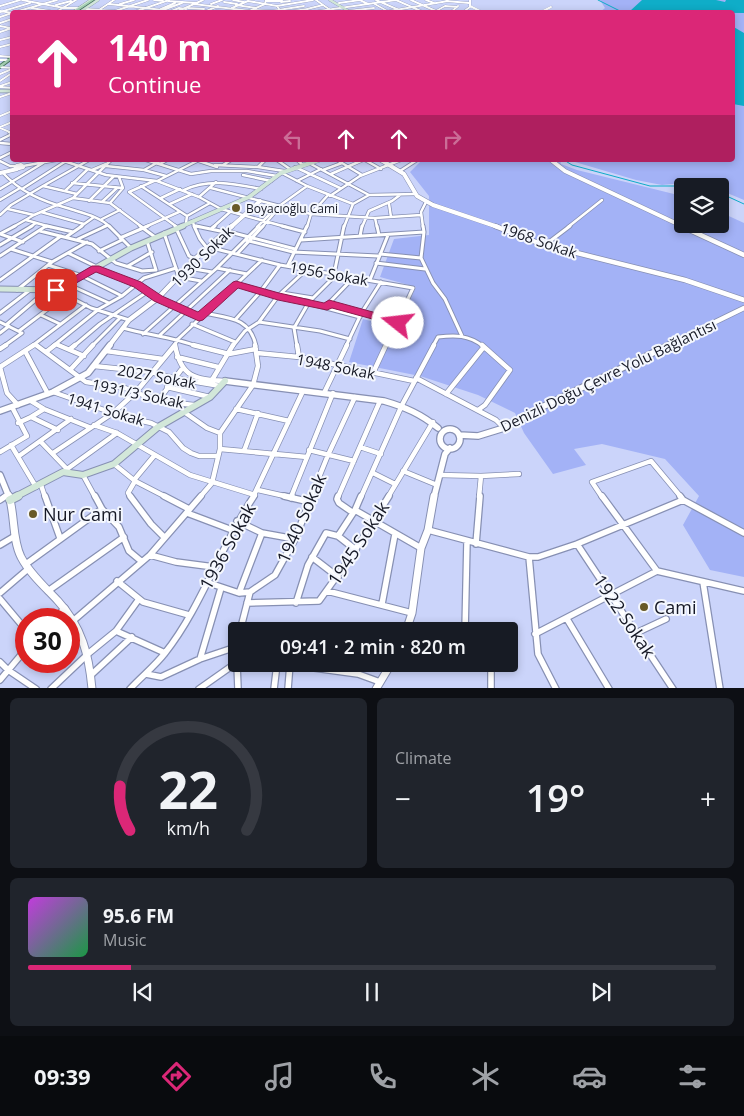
<!DOCTYPE html>
<meta charset="utf-8">
<style>
:root{--surface:#171b24;--page:#20242c;--text:#f1f3f6;--muted:#9ea1a6;--line:#363941;--accent:#db2777}
body{margin:0;font-family:"Open Sans",sans-serif;background:var(--page);color:var(--text);height:100vh;display:flex;flex-direction:column;font-size:19px;white-space:nowrap}
*{box-sizing:border-box;margin:0}
p{font-size:16px;color:var(--muted)}
.icon{flex:none;width:28px;height:28px;fill:none;stroke:currentColor;stroke-width:2;stroke-linecap:round;stroke-linejoin:round}
.map{position:relative;height:688px;overflow:hidden}
.sheet{display:flex;flex-direction:column;gap:10px;padding:10px;background:#0d0f14;flex:1}
.sheet>*{flex:none}
.hud{position:absolute;left:10px;top:10px;width:725px;height:152px;border-radius:5px;box-shadow:0 2px 8px #0003;background:#db2777;color:#fff;overflow:hidden}
.controls{position:absolute;left:674px;top:178px;display:grid;gap:10px}
.controls a{display:grid;place-items:center;width:55px;height:55px;border-radius:5px;background:var(--surface);box-shadow:0 2px 8px #0003;font-size:25px}
.speed{position:absolute;left:15px;top:608px;display:flex;gap:10px;font-size:25px;font-weight:700;text-align:center}
.speed>*{display:grid;place-content:center;width:65px;height:65px;border-radius:50%;background:var(--surface);box-shadow:0 2px 8px #0003;line-height:1}
.speed .limit{border:8px solid #d22;background:#fff;color:#111}
.pin{position:absolute;display:grid;place-items:center;width:42px;height:42px;color:#fff;margin:-21px;border-radius:10px;box-shadow:0 2px 8px #0006}
.me{position:absolute;width:55px;margin:-28px;rotate:286deg;stroke-linejoin:round;filter:drop-shadow(0 0 4px #0008)}
.turn{display:flex;align-items:center;gap:18px;height:105px;padding:0 15px;font-size:22px}
.turn .icon{width:65px;height:65px;stroke-width:2.5}
.turn b{display:block;font-size:35px;line-height:42px}
.lanes{display:flex;align-items:center;height:48px;padding:0 15px;background:#0003;justify-content:center;gap:25px;direction:ltr}
.lanes .off{opacity:.35}
.big{font-size:38px;font-weight:600;line-height:1.1}
.sheet .widget{flex:1;display:flex;flex-direction:column;justify-content:center;gap:8px;min-width:0;padding:0 18px;border-radius:8px;background:var(--page)}
.sheet .dial{align-items:center;gap:0}
.dial svg{height:130px;overflow:visible;fill:none;stroke:var(--line);stroke-width:7;stroke-linecap:round;text-anchor:middle}
.dial text{fill:var(--text);stroke:none}
.song{display:flex;align-items:center;gap:15px}
.cover{width:60px;height:60px;border-radius:8px;background:linear-gradient(135deg,hsl(290 70% 55%),hsl(140 70% 35%))}
.played{height:5px;border-radius:2px;background:linear-gradient(90deg,var(--accent) 15%,var(--line) 15%)}
.keys{display:flex;justify-content:space-around;direction:ltr}
.heat{display:flex;justify-content:space-between;align-items:center;font-size:28px;direction:ltr}
.sheet .tiles{flex:1;display:grid;gap:10px;grid-template-columns:1fr 1fr}
.widget:last-child{grid-column:span 2}
.trip{position:absolute;left:228px;top:622px;width:290px;height:50px;border-radius:5px;background:var(--surface);box-shadow:0 2px 8px #0003;font-weight:600;line-height:50px;text-align:center}
.menu{display:flex;height:80px;justify-content:space-around;align-items:center;background:#090b0e;color:var(--muted)}
.menu .icon{width:35px;height:35px}
.menu .active{color:var(--accent)}
.menu b{font-size:22px;color:var(--text)}
.map>svg:first-child{display:block}
.green{fill:#a3b2f6}
.water{fill:#0fadc8}
.lines{fill:none;stroke-linecap:round;stroke-linejoin:round}
.stream{stroke:#0fadc8;stroke-width:1}
.minor-far4-casing{stroke:#8790b3;stroke-width:2.5}
.minor-far3-casing{stroke:#8790b3;stroke-width:4}
.minor-far2-casing{stroke:#8790b3;stroke-width:5}
.minor-far1-casing{stroke:#8790b3;stroke-width:6}
.minor-casing{stroke:#8790b3;stroke-width:8}
.tertiary-far4-casing{stroke:#8790b3;stroke-width:2.5}
.tertiary-far3-casing{stroke:#8790b3;stroke-width:5}
.tertiary-far2-casing{stroke:#8790b3;stroke-width:6}
.tertiary-far1-casing{stroke:#8790b3;stroke-width:8}
.tertiary-casing{stroke:#8790b3;stroke-width:9}
.secondary-far5-casing{stroke:#8790b3;stroke-width:3}
.secondary-far4-casing{stroke:#8790b3;stroke-width:4.5}
.secondary-far3-casing{stroke:#8790b3;stroke-width:5}
.secondary-far2-casing{stroke:#8790b3;stroke-width:7}
.secondary-far1-casing{stroke:#8790b3;stroke-width:8}
.secondary-casing{stroke:#8790b3;stroke-width:10}
.primary-casing{stroke:#4c7a61;stroke-width:2}
.minor-far4{stroke:#fff;stroke-width:2}
.minor-far3{stroke:#fff;stroke-width:2.5}
.minor-far2{stroke:#fff;stroke-width:3}
.minor-far1{stroke:#fff;stroke-width:4.5}
.minor{stroke:#fff;stroke-width:5.5}
.tertiary-far4{stroke:#fff;stroke-width:2}
.tertiary-far3{stroke:#fff;stroke-width:4}
.tertiary-far2{stroke:#fff;stroke-width:4.5}
.tertiary-far1{stroke:#fff;stroke-width:5.5}
.tertiary{stroke:#fff;stroke-width:7}
.secondary-far5{stroke:#d2e7d9;stroke-width:2.5}
.secondary-far4{stroke:#d2e7d9;stroke-width:3}
.secondary-far3{stroke:#d2e7d9;stroke-width:4}
.secondary-far2{stroke:#d2e7d9;stroke-width:5}
.secondary-far1{stroke:#d2e7d9;stroke-width:6}
.secondary{stroke:#d2e7d9;stroke-width:8}
.primary{fill:#a5cfb3;fill-rule:evenodd}
.route{fill:#db2777;stroke:#8e194d}
.poi-dot{fill:#685a27;stroke:#f4f7fe;stroke-width:2}
.labels{text-anchor:middle;dominant-baseline:central;stroke-width:4;stroke-linejoin:round;paint-order:stroke}
.far-poi-label{font-size:12px;fill:#151825;stroke:#f4f7fe;text-anchor:start}
.street-label{font-size:15px;fill:#151825;stroke:#f4f7fe}
.near-poi-label{font-size:18px;fill:#151825;stroke:#f4f7fe;text-anchor:start}
.near-street-label{font-size:18px;fill:#151825;stroke:#f4f7fe}
</style>
<div class="map">
<svg width="744" height="689" viewBox="0 0 744 689">
<rect width="100%" height="100%" fill="#cbd4fa"/>
<!-- green -->
<path class="green" d="M600,0H744V200L720,190V186L692,182L662,185L636,180L575,162V160H732V12H600L605,8Z
M422,160H560L561,164L577,170L682,196V224H720V212L744,223V577L710,570L683,525L699,496L665,459L602,444L574,449L586,465L553,474L524,433L515,413L478,395L420,376L349,362L363,319L398,328L416,287L380,277L394,239L429,235V196L410,172Z"/>
<!-- water -->
<path class="water" d="M642,0H716L725,2L726,0H744V13L632,12L630,11Z
M732,26L744,33V106L733,104Z"/>
<g class="lines">
<!-- stream -->
<path class="stream" d="M598,0L622,12
M564,160L572,165L650,186H702
M720,193L744,204"/>
<defs>
<path id="minor-far4" d="M22,0L64,8H80
M154,0L163,1
M233,0L244,2
M316,0L333,12
M376,0L399,10
M396,0L423,12
M411,0L436,11
M426,0L434,3
M470,0V6L482,12
M168,1L196,3
M266,1H282
M446,1L469,3
M224,2L237,4
M281,2L290,1
M339,3L360,0L368,4
M373,3L389,12
M109,4L163,10L158,12
M120,4L134,0
M194,4L250,11
M211,4L222,0
M56,5L71,1
M236,5L256,8
M277,6L313,0
M31,8L56,12
M188,8L204,9
M232,8L248,1L277,6L281,12
M86,9L114,11
M161,9L175,3
M307,9L323,5
M163,10L182,3
M252,10L272,11L304,6
M183,11L193,12
M216,11L238,12
M348,11L374,8
M436,11L445,6L457,7
M466,11L474,12
M0,12L30,3
M15,12L57,0
M56,12L76,0
M96,12L114,0
M112,12L148,0
M134,12L169,0
M169,12L179,8L186,9
M176,12L203,0
M202,12H199L204,9
M204,12L218,6
M286,12L308,9
M312,12L396,0
M384,12L448,1
M451,12L458,6
M463,12L470,7
M541,12L551,7
M0,17L12,13
M0,23L12,19
M0,26L10,28
M0,32L12,28
M0,40L12,37
M0,47L12,44
M0,56L11,57
M0,60H7
M0,67L12,68
M0,74L12,69
M0,81L12,73
M0,86L12,82
M0,87L12,88
M0,97L12,93
M0,116L12,111
M0,127L12,122
M0,128L12,133"/>
<path id="minor-far3" d="M9,132L12,133
M0,140L12,134
M0,143L12,144
M0,158L12,152
M61,160L106,175L157,181L199,197L221,209L286,227
M146,160L191,174L211,171H247L277,176
M196,160L217,167
M277,160L290,169
M297,160L303,165
M337,160L362,175
M365,160L381,169
M0,161L10,166H17
M309,163L369,195L416,194
M160,164L167,160
M215,165L258,167L284,171
M223,165L231,160
M23,166L56,160
M106,166L144,170L166,176
M258,167L265,160
M295,167L340,188
M92,170L106,164
M144,170L162,160
M323,170L342,163
M400,171L417,160
M2,172C20,192 42,201 67,208C82,213 99,216 110,227
M282,173L307,186L353,204
M331,174L363,160
M243,175L271,181
M154,181L129,192L177,227
M157,181L197,161
M297,181L321,169
M72,183L123,188
M43,186L89,160
M141,186L187,216L186,223
M211,188L311,214L375,218L421,215
M0,189L43,163
M22,189L66,161
M66,190L88,169
M184,190C209,178 235,184 261,189
M330,196L360,176L401,160
M199,197L216,182
M73,198L110,203L142,227
M161,198L180,189
M0,200L20,188
M89,201L114,176
M103,201L117,188
M110,203L123,188L119,177
M170,204L192,194
M389,204L391,217
M8,209L34,215
M41,212L84,224
M0,215L11,205L43,186L77,194
M187,216L210,203
M375,218L377,227
M102,219L120,210
M26,220L47,226L46,227
M192,221L195,227
M47,226L51,227
M196,226L200,227
M13,227L34,215L73,198L111,160
M30,227L36,223
M80,227L94,217
M103,227L107,225
M145,227L179,212
M213,227L230,212
M257,227L275,209L307,186
M262,227L280,207
M307,227L311,214L328,195
M344,227L353,204L369,195
M362,227L369,211L392,201L400,195
M423,227L421,212L426,202
M568,227L602,200"/>
<path id="minor-far2" d="M47,226L73,232
M109,226L131,248
M140,226L155,237
M175,226L189,256L195,259
M194,226L200,239L207,248
M196,226L225,232
M282,226L305,232
M377,226L379,235
M212,228L215,226
M40,231L92,244L116,263L142,271L156,270
M226,231L295,249
M424,232L421,258L433,283L445,299L462,336
M164,233L179,277L201,281
M0,234L15,226
M0,234L23,242
M360,236L362,226
M66,237L82,226
M120,238L148,226
M78,239L106,226
M245,240L293,252L378,256
M301,240L424,232L423,226
M147,241L156,270
M0,245L32,226
M545,245L570,226
M208,247L280,265L413,288L386,346
M11,249L52,262
M99,251L122,240
M68,253L97,267
M237,254L263,226
M380,254L421,258
M0,256L46,226
M376,263L425,269
M48,265L82,276L122,296
M288,265L307,226
M128,266L152,252
M188,268L212,272
M217,268L247,274
M95,269L137,284L158,298L199,317
M334,274L344,226
M0,280L61,236
M370,280L388,235
M67,284L109,303
M236,284L360,317
M17,290L52,262L87,242
M56,290L91,308L129,320
M282,293L313,298
M329,303L398,323
M328,304L354,277
M0,313L30,290
M204,313C228,318 250,317 256,346
M41,315L60,324
M235,320L261,291L280,265
M0,322L22,333L4,346
M259,322L320,331L350,339
M192,324L235,342
M6,325L46,291
M123,328C147,335 173,337 196,346
M294,328L309,302L336,275
M294,328L297,346
M19,331L65,296
M0,333L9,326
M143,334L217,268L259,226
M160,335L230,270
M35,344L38,346
M56,344L61,346
M32,346L86,305
M53,346L99,309L122,296L144,278L176,268
M74,346L100,324L147,292
M92,346L120,318
M174,346L178,339L262,260
M233,346L245,331L259,322L278,296L307,269
M346,346L362,312L381,282
M433,346L438,337C456,335 468,335 483,346"/>
<path id="minor-far1" d="M36,345L86,382L125,388L158,401L194,405
M58,345L84,356
M175,345C181,378 195,379 225,381
M193,345L229,354L256,349
M297,345L299,357
M0,349L6,345
M70,349L75,345
M25,351L48,394
M106,351L163,359
M46,352L55,345
M257,353L299,357L414,381
M177,357L218,367
M94,366L151,372L173,378L220,386
M0,367L34,345
M0,367L7,393L18,405
M70,370L93,345
M373,373L386,345
M416,378L496,420L504,428
M212,380L233,345
M167,387L210,397
M325,391L347,345
M53,392L124,417L151,423L169,432L183,448L191,453L199,456H218
M446,394L483,348
M31,401L44,409L89,427
M158,401L181,370
M236,409L289,421
M478,410L485,405L510,370L482,345
M184,412L207,428L220,433
M31,417L44,409
M18,423L31,417L58,430
M94,425L117,433L190,475L255,495
M41,442L66,468
M11,445L36,487
M360,447L381,454
M220,449L307,457
M309,450L354,461
M244,451L258,413
M0,452L27,436L12,407
M53,453L113,413L136,392L175,345
M19,456L71,419
M114,464L135,481L166,497
M403,471L437,485
M63,472L117,433
M373,473L395,484
M83,475L95,497
M440,475L481,476L519,474
M134,480L154,456
M41,485L45,497
M258,490L289,497
M4,497L9,494
M131,497L128,493L135,481
M200,497L212,483L220,449V433L253,385L258,366L255,345
M253,497L303,391
M291,497L333,393
M311,497L328,455L355,397
M338,497L380,401
M361,497L402,405L434,345
M388,497L433,422
M479,497L481,476
M602,497L592,482L651,461L681,497"/>
<path id="minor" d="M45,496L60,538
M95,496L102,509L119,527L129,551L141,561
M130,496L151,524L164,537
M164,496L189,509
M284,496L310,502
M338,496L337,499L339,503L352,512
M602,496L657,571L744,591
M680,496L683,500L744,533
M291,498L292,496
M0,500L6,496
M355,510L421,548
M187,513L232,530
M237,521L262,533L295,539
M428,530L529,557H538L577,544L683,500
M338,536L355,510L361,496
M476,544L480,496
M577,544L673,689
M0,545L15,536
M150,555L176,562L214,567
M312,557L338,577
M529,557L538,654L556,689
M26,564L102,509
M117,581L143,602L189,615
M206,582L239,593L250,592
M703,582L720,689
M48,591L124,537
M327,591L412,613
M0,593L28,569
M239,593L262,533
M0,599L26,630
M247,603L319,601L350,558L389,496
M296,603L308,565L326,533L338,536L356,550
M382,604L395,534
M54,619L65,608
M567,619L609,689
M74,620L150,555L201,496
M240,629L254,631
M116,631L165,653
M240,631L250,592L275,575L295,539L312,496
M465,631L467,541
M636,633L666,619
M535,634L657,571
M200,659L236,647
M0,662L8,670L36,689
M237,664L238,689
M285,664L358,674L380,682
M483,664L491,665V689
M146,674L161,677L200,659L221,588
M91,675L132,637
M0,680L26,649
M51,689L89,653L116,631L139,599
M130,689C141,677 155,666 165,653C201,608 221,545 254,496
M199,689L236,663
M274,689L277,664
M288,689L290,664"/>
<path id="tertiary-far4" d="M0,6L20,0
M0,11L12,13
M247,12L265,4L266,0"/>
<path id="tertiary-far3" d="M381,160L404,174L417,196L433,205L498,227
M551,160L565,171L684,227
M21,165L23,167L15,169L17,166Z
M0,173L17,169
M231,227L260,201"/>
<path id="tertiary-far2" d="M495,226L541,244L685,280L744,300
M681,226L744,255
M109,346L129,320L158,298L195,259L232,226
M666,346L744,308"/>
<path id="tertiary-far1" d="M225,381L384,401C405,407 421,414 438,428
M0,411L53,392L88,373L110,345
M440 439a10 10 0 1 1 20 0a10 10 0 1 1-20 0Z
M459,435L478,436L504,428L540,408L669,345
M0,475L9,497
M434,497L445,454L450,448"/>
<path id="tertiary" d="M9,496C15,515 12,539 21,557C30,574 45,587 58,601C82,627 89,655 92,689
M406,631L412,613L421,548L428,530L434,496
M376,689L391,664"/>
<path id="secondary-far5" d="M330,0L350,12
M73,12L91,0
M80,12L98,0"/>
<path id="secondary-far4" d="M0,91H12"/>
<path id="secondary-far3" d="M180,227L249,197L281,173L319,160"/>
<path id="secondary-far2" d="M0,289L56,290L131,248L183,226"/>
<path id="secondary-far1" d="M15,497L63,472L83,475L114,464L158,427L210,397L225,381"/>
<path id="secondary" d="M10,500L18,496"/>
<path id="primary" d="M91,0H94L76,12H74V11Z
M11,57H12V59L0,68V65Z"/>
</defs>
<!-- minor-far4 casing -->
<use href="#minor-far4" class="minor-far4-casing"/>
<!-- minor-far3 casing -->
<use href="#minor-far3" class="minor-far3-casing"/>
<!-- minor-far2 casing -->
<use href="#minor-far2" class="minor-far2-casing"/>
<!-- minor-far1 casing -->
<use href="#minor-far1" class="minor-far1-casing"/>
<!-- minor casing -->
<use href="#minor" class="minor-casing"/>
<!-- tertiary-far4 casing -->
<use href="#tertiary-far4" class="tertiary-far4-casing"/>
<!-- tertiary-far3 casing -->
<use href="#tertiary-far3" class="tertiary-far3-casing"/>
<!-- tertiary-far2 casing -->
<use href="#tertiary-far2" class="tertiary-far2-casing"/>
<!-- tertiary-far1 casing -->
<use href="#tertiary-far1" class="tertiary-far1-casing"/>
<!-- tertiary casing -->
<use href="#tertiary" class="tertiary-casing"/>
<!-- secondary-far5 casing -->
<use href="#secondary-far5" class="secondary-far5-casing"/>
<!-- secondary-far4 casing -->
<use href="#secondary-far4" class="secondary-far4-casing"/>
<!-- secondary-far3 casing -->
<use href="#secondary-far3" class="secondary-far3-casing"/>
<!-- secondary-far2 casing -->
<use href="#secondary-far2" class="secondary-far2-casing"/>
<!-- secondary-far1 casing -->
<use href="#secondary-far1" class="secondary-far1-casing"/>
<!-- secondary casing -->
<use href="#secondary" class="secondary-casing"/>
<!-- primary casing -->
<use href="#primary" class="primary-casing"/>
<!-- minor-far4 -->
<use href="#minor-far4" class="minor-far4"/>
<!-- minor-far3 -->
<use href="#minor-far3" class="minor-far3"/>
<!-- minor-far2 -->
<use href="#minor-far2" class="minor-far2"/>
<!-- minor-far1 -->
<use href="#minor-far1" class="minor-far1"/>
<!-- minor -->
<use href="#minor" class="minor"/>
<!-- tertiary-far4 -->
<use href="#tertiary-far4" class="tertiary-far4"/>
<!-- tertiary-far3 -->
<use href="#tertiary-far3" class="tertiary-far3"/>
<!-- tertiary-far2 -->
<use href="#tertiary-far2" class="tertiary-far2"/>
<!-- tertiary-far1 -->
<use href="#tertiary-far1" class="tertiary-far1"/>
<!-- tertiary -->
<use href="#tertiary" class="tertiary"/>
<!-- secondary-far5 -->
<use href="#secondary-far5" class="secondary-far5"/>
<!-- secondary-far4 -->
<use href="#secondary-far4" class="secondary-far4"/>
<!-- secondary-far3 -->
<use href="#secondary-far3" class="secondary-far3"/>
<!-- secondary-far2 -->
<use href="#secondary-far2" class="secondary-far2"/>
<!-- secondary-far1 -->
<use href="#secondary-far1" class="secondary-far1"/>
<!-- secondary -->
<use href="#secondary" class="secondary"/>
<!-- primary -->
<use href="#primary" class="primary"/>
</g>
<!-- route -->
<path class="route" d="M92,266H99L141,282L162,296L198,312L233,282L236,281L279,293L324,303L329,300L402,320L403,323L398,326L332,308L327,310L278,300L238,288L203,320L199,321L154,301L134,287L96,272L60,292H53L51,290Z"/>
<!-- markers -->
<g class="poi-dot">
<circle cx="236" cy="208" r="5"/>
<circle cx="33" cy="514" r="5"/>
<circle cx="644" cy="607" r="5"/>
</g>
<g class="labels">
<!-- far-poi labels -->
<g class="far-poi-label">
<text x="246" y="208">Boyacıoğlu Cami</text>
</g>
<!-- street labels -->
<g class="street-label">
<text transform="translate(539 240) rotate(19)">1968 Sokak</text>
<text transform="translate(202 256) rotate(-44)">1930 Sokak</text>
<text transform="translate(329 273) rotate(10)">1956 Sokak</text>
<text transform="translate(336 366) rotate(11)">1948 Sokak</text>
<text transform="translate(608 375) rotate(-26)">Denizli Doğu Çevre Yolu Bağlantısı</text>
<text transform="translate(157 376) rotate(10)">2027 Sokak</text>
<text transform="translate(138 393) rotate(12)">1931/3 Sokak</text>
<text transform="translate(106 409) rotate(17)">1941 Sokak</text>
</g>
<!-- near-poi labels -->
<g class="near-poi-label">
<text x="43" y="514">Nur Cami</text>
<text x="654" y="607">Cami</text>
</g>
<!-- near-street labels -->
<g class="near-street-label">
<text transform="translate(301 518) rotate(-66)">1940 Sokak</text>
<text transform="translate(358 543) rotate(-57)">1945 Sokak</text>
<text transform="translate(227 546) rotate(-61)">1936 Sokak</text>
<text transform="translate(625 616) rotate(56)">1922 Sokak</text>
</g>
</g>
</svg>
<div class="controls">
<a><svg class="icon" aria-label="layers" viewBox="0 0 24 24"><path d="M12 4l9 5-9 5-9-5zM3 14l9 5 9-5"/></svg></a>
</div>
<div class="speed"><div class="limit">30</div></div>
<div class="pin" style="left:56px;top:290px;background:#d93025"><svg class="icon" aria-label="arrive" viewBox="0 0 24 24"><path d="M6 21V4h12l-3 4 3 4H6"/></svg></div>
<svg class="me" style="left:398px;top:323px" viewBox="-20 -20 40 40"><circle r="19" fill="#fff"/><path d="M0-13L10 11 0 6-10 11z" fill="#db2777"/></svg>
<div class="trip">09:41 · 2 min · 820 m</div>
<div class="hud">
<div class="turn"><svg class="icon" aria-label="ahead" viewBox="0 0 24 24"><path d="M12 20V5M6 11l6-6 6 6"/></svg><div><b>140 m</b>Continue</div></div>
<div class="lanes"><svg class="icon off" aria-label="left" viewBox="0 0 24 24"><path d="M17 20v-9H6M10 6l-5 5 5 5"/></svg><svg class="icon" aria-label="ahead" viewBox="0 0 24 24"><path d="M12 20V5M6 11l6-6 6 6"/></svg><svg class="icon" aria-label="ahead" viewBox="0 0 24 24"><path d="M12 20V5M6 11l6-6 6 6"/></svg><svg class="icon off" aria-label="right" viewBox="0 0 24 24"><path d="M7 20v-9h11M14 6l5 5-5 5"/></svg></div>
</div>
</div>
<section class="sheet">
<div class="tiles">
<div class="widget dial"><svg viewBox="0 0 100 80">
<path d="M14 69A42 42 0 1 1 86 69"/>
<path d="M14 69A42 42 0 0 1 8 42" stroke="#db2777"/>
<text x="50" y="56" font-size="32" font-weight="700">22</text>
<text x="50" y="72" font-size="11">km/h</text>
</svg></div>
<div class="widget"><p>Climate</p>
<div class="heat"><a>−</a><b class="big">19°</b><a>+</a></div>
</div>
<div class="widget">
<div class="song"><i class="cover"></i><div><b>95.6 FM</b><p>Music</p></div></div>
<div class="played"></div>
<div class="keys"><svg class="icon" aria-label="previous" viewBox="0 0 24 24"><path d="M18 5L8 12l10 7zM5 5v14"/></svg><svg class="icon" aria-label="pause" viewBox="0 0 24 24"><path d="M8 5v14M16 5v14"/></svg><svg class="icon" aria-label="next" viewBox="0 0 24 24"><path d="M6 5l10 7-10 7zM19 5v14"/></svg></div>
</div>
</div>
</section>
<nav class="menu">
<b>09:39</b>
<svg class="icon active" aria-label="directions" viewBox="0 0 24 24"><path d="M12 3l9 9-9 9-9-9zM9 14v-3h6M13 9l2 2-2 2"/></svg>
<svg class="icon" aria-label="music" viewBox="0 0 24 24"><path d="M9 18V5l10-2v13"/><circle cx="6" cy="18" r="3"/><circle cx="16" cy="16" r="3"/></svg>
<svg class="icon" aria-label="phone" viewBox="0 0 24 24"><path d="M5 4h4l2 5-3 2q2 4 5 5l2-3 5 2v4C11 20 4 13 5 4z"/></svg>
<svg class="icon" aria-label="climate" viewBox="0 0 24 24"><path d="M12 3v18M4 7l16 10M4 17L20 7"/></svg>
<svg class="icon" aria-label="car" viewBox="0 0 24 24"><path d="M5 17H2v-5l4-1 3-4h7l3 4 3 1v5h-3M9 17h6M6 11h13"/><circle cx="7" cy="17" r="2"/><circle cx="17" cy="17" r="2"/></svg>
<svg class="icon" aria-label="filters" viewBox="0 0 24 24"><path d="M4 7h16M4 17h16"/><circle cx="9" cy="7" r="2"/><circle cx="15" cy="17" r="2"/></svg>
</nav>
